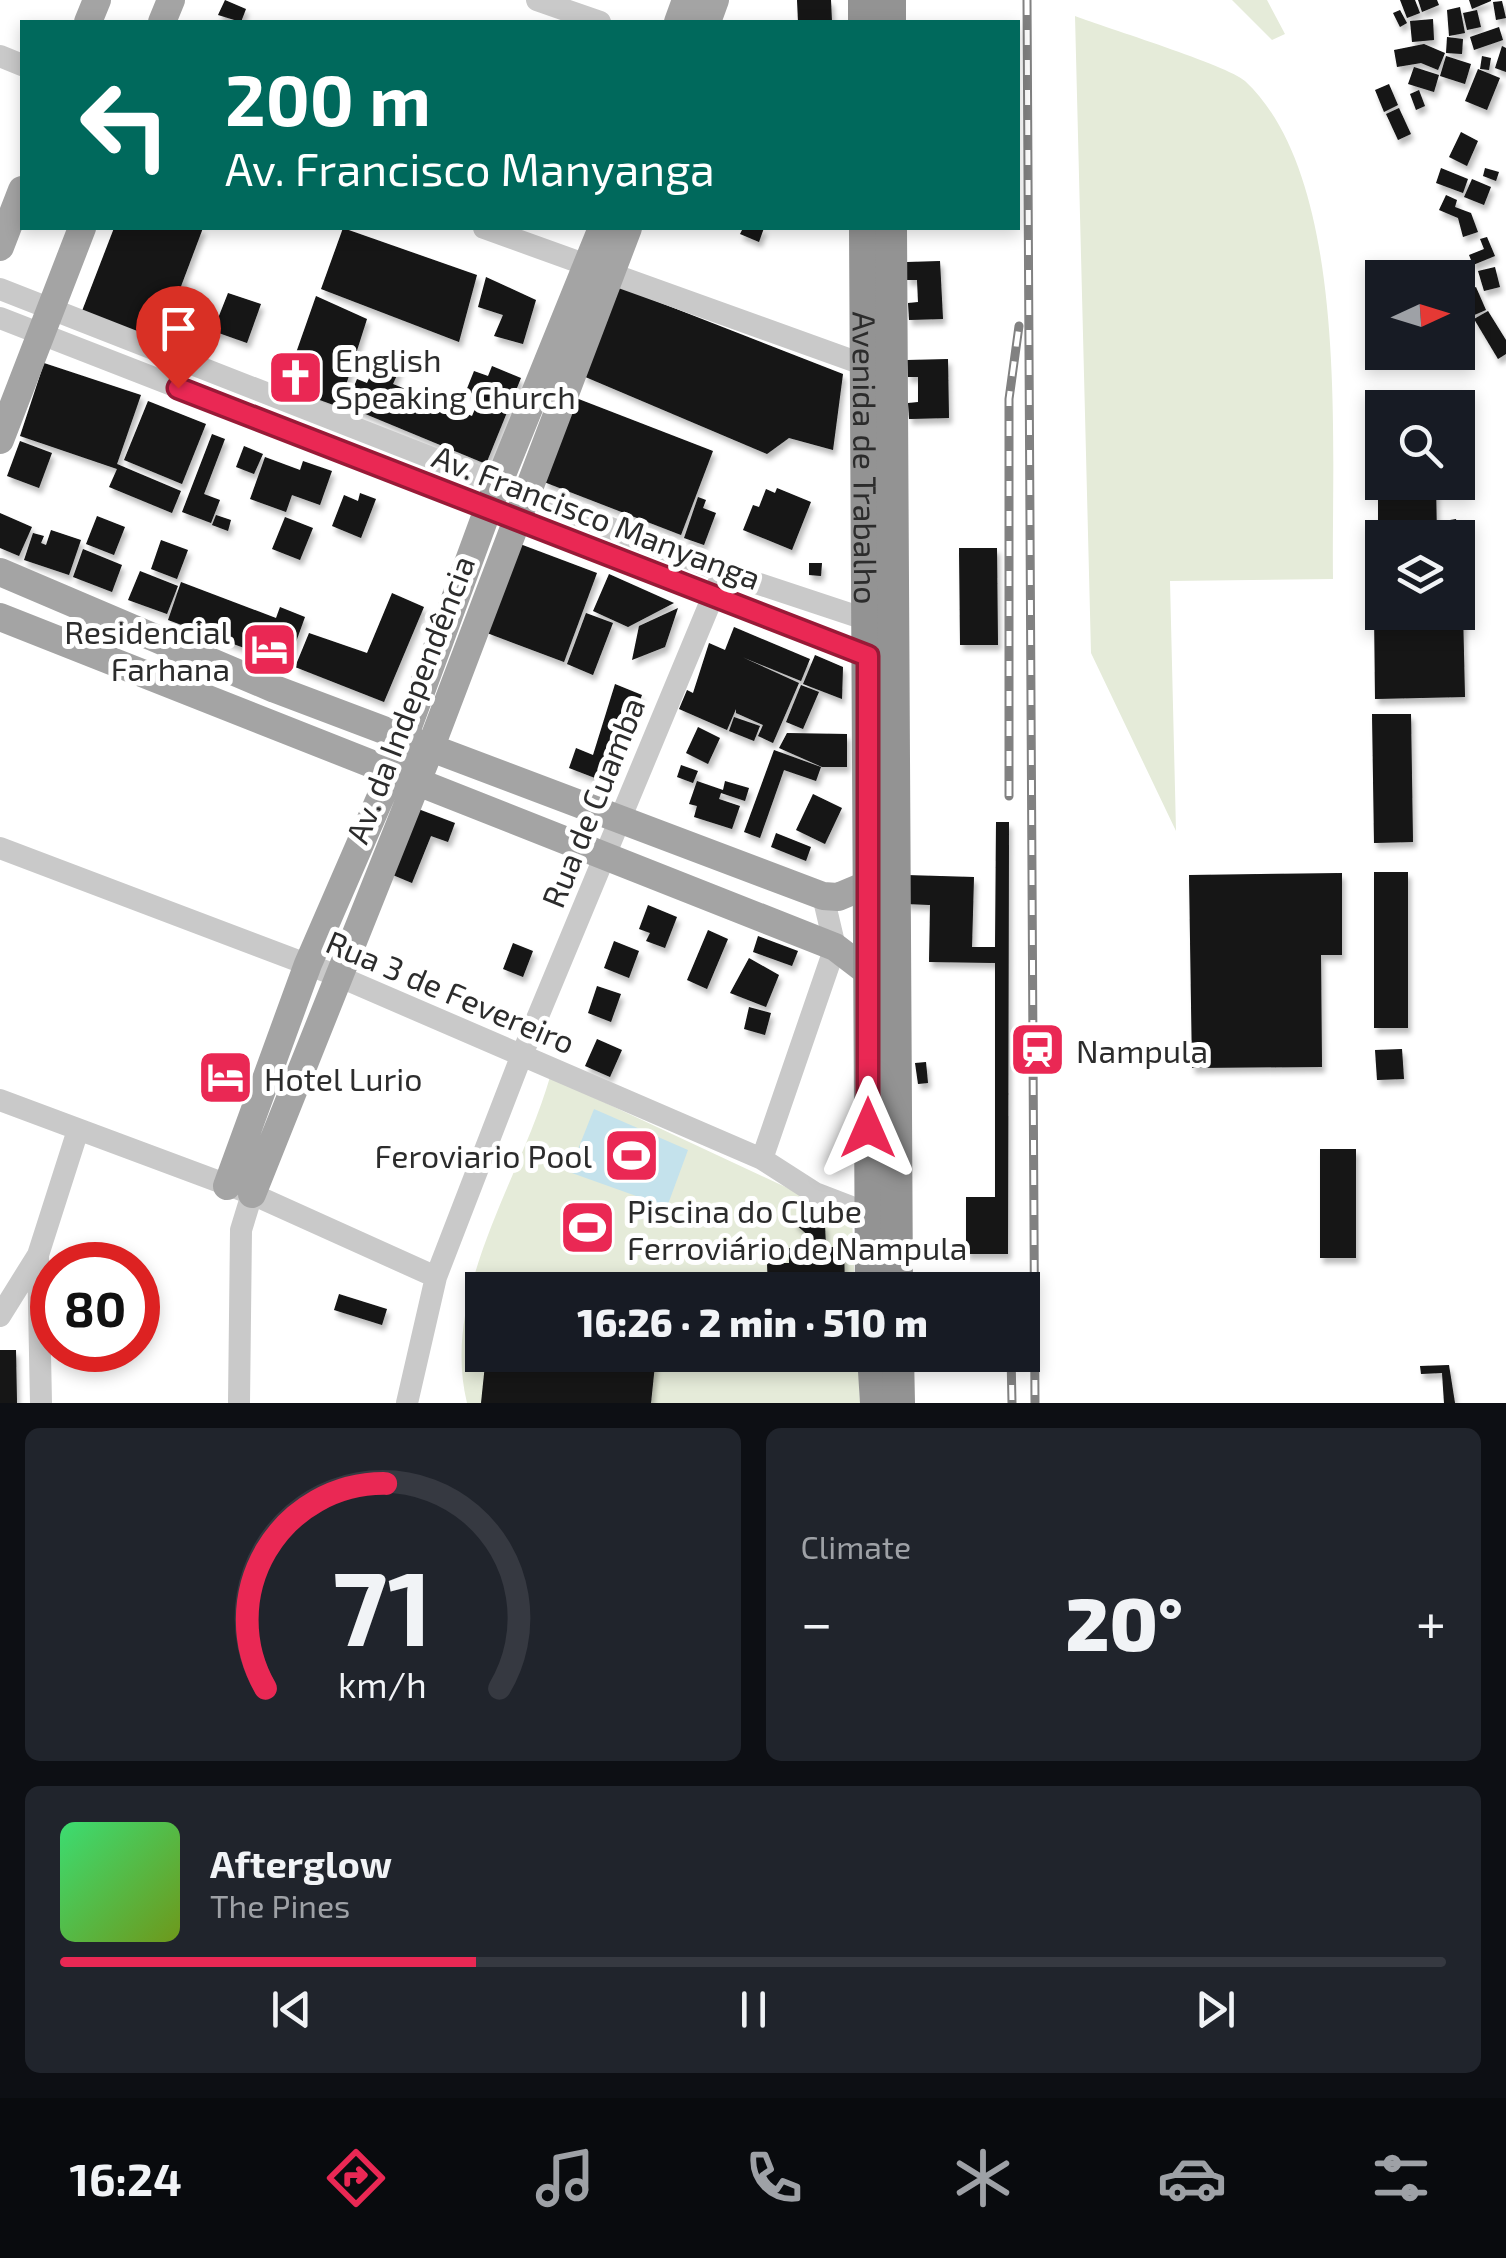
<!DOCTYPE html>
<meta charset="utf-8">
<style>
:root{--surface:#171b24;--page:#20242c;--text:#f1f3f6;--muted:#9ea1a6;--line:#363941;--accent:#ea2854}
body{margin:0;font-family:"Exo 2",sans-serif;background:var(--page);color:var(--text);height:100vh;display:flex;flex-direction:column;font-size:38px;white-space:nowrap}
*{box-sizing:border-box;margin:0}
p{font-size:32px;color:var(--muted)}
.icon{flex:none;width:55px;height:55px;fill:none;stroke:currentColor;stroke-width:2;stroke-linecap:round;stroke-linejoin:round}
.map{position:relative;height:1403px;overflow:hidden}
.side{display:flex;flex-direction:column;gap:25px;padding:25px;background:#0d0f14;flex:1}
.side>*{flex:none}
.hud{position:absolute;left:20px;top:20px;width:1000px;height:210px;border-radius:0px;box-shadow:0 5px 15px #0003;background:#00695c;color:#fff;overflow:hidden}
.needle{width:65px;rotate:86deg}
.fabs{position:absolute;left:1365px;top:260px;display:grid;gap:20px}
.fabs a{display:grid;place-items:center;width:110px;height:110px;border-radius:0px;background:var(--surface);box-shadow:0 5px 15px #0003;font-size:50px}
.speed{position:absolute;left:30px;top:1242px;display:flex;gap:20px;font-size:50px;font-weight:700;text-align:center}
.speed>*{display:grid;place-content:center;width:130px;height:130px;border-radius:50%;background:var(--surface);box-shadow:0 5px 15px #0003;line-height:1}
.speed .limit{border:15px solid #d22;background:#fff;color:#111}
.pin{position:absolute;display:grid;place-items:center;width:85px;height:85px;color:#fff;margin:-102px -42px;border-radius:50% 50% 50% 0;rotate:-45deg;box-shadow:0 0 10px #0007}
.pin .icon{rotate:45deg}
.me{position:absolute;width:110px;margin:-55px;rotate:0deg;stroke-linejoin:round;filter:drop-shadow(0 0 8px #0008)}
.turn{display:flex;align-items:center;gap:35px;height:210px;padding:0 40px;font-size:45px}
.turn .icon{width:130px;height:130px;stroke-width:2.5}
.turn b{display:block;font-size:70px;line-height:85px}
.big{font-size:75px;font-weight:800;line-height:1.1}
.side .tile{flex:1;display:flex;flex-direction:column;justify-content:center;gap:15px;min-width:0;padding:0 35px;border-radius:15px;background:var(--page)}
.side .dial{align-items:center;gap:0}
.dial svg{height:260px;overflow:visible;fill:none;stroke:var(--line);stroke-width:7;stroke-linecap:round;text-anchor:middle}
.dial text{fill:var(--text);stroke:none}
.song{display:flex;align-items:center;gap:30px}
.cover{width:120px;height:120px;border-radius:15px;background:linear-gradient(135deg,hsl(140 70% 55%),hsl(80 70% 35%))}
.played{height:10px;border-radius:5px;background:linear-gradient(90deg,var(--accent) 30%,var(--line) 30%)}
.keys{display:flex;justify-content:space-around;direction:ltr}
.heat{display:flex;justify-content:space-between;align-items:center;font-size:55px;direction:ltr}
.side .tiles{flex:1;display:grid;gap:25px;grid-template-columns:1fr 1fr}
.tile:last-child{grid-column:span 2}
.trip{position:absolute;left:465px;top:1272px;width:575px;height:100px;border-radius:0px;background:var(--surface);box-shadow:0 5px 15px #0003;font-weight:800;line-height:100px;text-align:center}
.tab-bar{display:flex;height:160px;justify-content:space-around;align-items:center;background:#090b0e;color:var(--muted)}
.tab-bar .icon{width:70px;height:70px}
.tab-bar .on{color:var(--accent)}
.tab-bar b{font-size:45px;color:var(--text)}
.map>svg:first-child{display:block}
.green{fill:#e5ebd9}
.water{fill:#c4e2ec}
.building{fill:#131313;filter:url(#shadow)}
.lines{fill:none;stroke-linecap:round;stroke-linejoin:round}
.minor{stroke:#c9c9c9;stroke-width:22}
.major{stroke:#a4a4a4;stroke-width:28}
.highway{stroke:#939393;stroke-width:32}
.rail-casing{stroke:#818181;stroke-width:9}
.rail{stroke:#fff;stroke-width:5;stroke-dasharray:15;stroke-linecap:butt}
.route-casing{stroke:#981a37;stroke-width:25}
.route{stroke:#ea2854;stroke-width:18}
.labels{text-anchor:middle;dominant-baseline:central;stroke-width:10;stroke-linejoin:round;paint-order:stroke}
.poi-label{font-size:32px;fill:#2c2c2c;stroke:#fff;text-anchor:start}
.street-label{font-size:32px;fill:#2c2c2c;stroke:#fff}
</style>
<div class="map">
<svg width="1506" height="1403" viewBox="0 0 1506 1403">
<defs>
<filter id="shadow"><feDropShadow dx="3" dy="5.5" stdDeviation="2.5" flood-color="#0004"/></filter>
</defs>
<rect width="100%" height="100%" fill="#fff"/>
<!-- green -->
<path class="green" d="M1232,0H1267L1285,34L1272,40Z
M1075,16C1106,28 1227,65 1245,81C1351,180 1331,445 1333,579L1170,581L1176,831L1091,653Z
M550,1077L852,1218L855,1290H482V1355H858L860,1403H467C440,1292 520,1181 550,1077Z"/>
<!-- water -->
<path class="water" d="M594,1109L688,1150L667,1207L569,1172Z
M575,1217L608,1224V1237L585,1230L571,1233L566,1226Z"/>
<!-- building -->
<path class="building" d="M225,0L246,9L241,22L218,15Z
M797,0H831L832,22H798Z
M1400,0H1415L1420,13L1407,18Z
M1418,0H1437L1439,5L1422,12Z
M1469,0H1491V1L1472,9Z
M1502,1L1506,18L1496,20L1493,2Z
M1460,7L1465,33L1449,36L1447,10Z
M1400,10L1407,23L1400,27L1393,13Z
M1477,10L1481,27L1467,30L1463,13Z
M1433,19L1434,40L1412,42L1410,21Z
M1499,27L1503,40L1474,50L1470,37Z
M1447,37L1463,39L1462,54L1446,53Z
M1424,44L1445,53L1438,70L1421,63L1397,67L1394,50Z
M1502,46L1506,48V72L1495,68Z
M1446,56L1471,64L1465,84L1440,76Z
M1482,56L1491,58L1489,70L1480,69Z
M1414,67L1439,75L1434,92L1408,84Z
M1478,69L1500,78L1487,110L1465,101Z
M1389,84L1398,105L1384,112L1375,90Z
M1419,90L1425,106L1416,110L1410,94Z
M1399,108L1411,134L1398,140L1386,114Z
M1461,132L1478,141L1467,166L1449,157Z
M1441,168L1468,179L1463,193L1436,183Z
M1485,168L1499,172L1496,181L1483,176Z
M1472,179L1491,187L1484,205L1464,197Z
M1446,195L1457,200L1455,207L1471,213L1478,232L1463,237L1458,218L1439,210Z
M114,228H203L160,342L82,311Z
M343,228L477,275L459,342L321,289Z
M743,228H764L759,242L740,234Z
M1487,237L1495,256L1473,265L1469,255L1484,249L1480,239Z
M940,261L943,319L909,320L908,303L918,302L917,280H907V262Z
M1495,267L1500,287L1484,291L1478,271Z
M486,277L536,300L523,344L494,336L503,315L478,307Z
M620,287L843,374L833,450L789,438L767,454L583,376Z
M1476,287L1486,310L1472,316L1462,293Z
M228,293L261,304L247,343L213,331Z
M316,296L367,319L339,407L284,387Z
M1488,311L1506,340V354L1498,359L1474,319Z
M379,355L402,364L393,384L472,416L480,397L466,391L474,371L488,376L492,366L521,378L486,464L346,406L357,379L367,383Z
M948,359L949,418L909,419L908,403L918,402V377H908L907,360Z
M44,363L141,395L117,464L181,491L172,513L109,487L117,469L20,436Z
M576,398L713,451L681,535L544,482Z
M148,401L206,424L182,484L124,460Z
M212,434L225,439L204,494L220,500L211,523L182,512Z
M20,441L52,453L39,488L7,476Z
M244,446L263,454L254,474L236,467Z
M1378,452H1382V482H1436L1437,538H1382V600H1378Z
M265,457L300,470L303,461L332,471L320,505L292,495L286,512L250,499Z
M777,488L811,502L792,550L743,530L753,505L759,507L766,489L775,493Z
M360,493L376,499L361,538L332,526L344,495L358,501Z
M698,497L706,500L703,508L716,513L704,545L684,538Z
M0,513L32,527L19,556L0,548Z
M216,515L231,520L228,531L212,525Z
M97,516L125,527L114,555L86,544Z
M285,517L313,528L300,560L272,549Z
M1456,519L1467,578L1458,580V538H1438V522Z
M51,530L81,540L69,575L24,560L33,533L44,536L41,543L46,545Z
M161,540L188,550L177,579L151,569Z
M520,544L597,573L564,662L487,633Z
M959,548H997L998,645H960Z
M83,549L122,565L112,592L73,577Z
M809,563H822L821,576L809,575Z
M140,571L178,586L167,614L128,600Z
M609,574L674,603L628,627L593,611Z
M181,582L276,618L280,607L305,617L288,664L168,620Z
M392,593L424,607L384,702L295,667L309,633L367,653Z
M678,608L665,647L632,660L639,626Z
M1458,611H1463L1465,697L1375,699L1374,612Z
M586,613L613,623L593,675L567,664Z
M734,627L810,659L801,681L742,657L799,683L773,743L758,736L763,725L736,713V709L727,730L679,709L687,690L693,693L709,643L725,650Z
M815,655L843,667L842,699L803,684Z
M615,684L642,695L608,783L569,768L576,748L593,755Z
M801,685L819,692L803,729L786,722Z
M1372,714H1411L1413,842L1374,843Z
M734,717L760,726L754,741L729,731Z
M698,727L720,738L708,764L686,753Z
M787,733L847,734V767H822L779,748Z
M774,750L821,767L816,781L784,770L760,838L744,832Z
M681,765L698,771L693,783L677,777Z
M697,781L723,790L725,781L749,788L745,801L721,793L719,799L740,806L732,829L694,817L697,806L689,804Z
M813,794L842,808L825,844L796,830Z
M413,807L455,823L448,842L431,836L412,883L388,873Z
M996,822H1009L1008,1254H966V1197H995V963L929,962L930,905L906,904V875L974,877L972,947H995Z
M776,833L811,847L806,861L771,847Z
M1374,872H1408V1028H1374Z
M1342,873V955H1321L1322,1067L1192,1068L1189,875Z
M648,905L677,917L665,948L646,941L650,933L639,929Z
M708,930L728,939L707,989L687,980Z
M758,936L798,951L792,966L753,952Z
M614,941L639,951L629,978L604,968Z
M513,943L533,951L523,977L503,969Z
M749,958L779,975L766,1007L730,993Z
M597,986L621,994L611,1022L588,1013Z
M749,1007L771,1013L765,1035L744,1029Z
M597,1039L622,1050L610,1077L585,1066Z
M1402,1049L1404,1079L1377,1080L1375,1050Z
M926,1062L928,1083L918,1084L915,1063Z
M1320,1149H1356V1258H1320Z
M798,1213L825,1225L826,1247H844L845,1288L768,1290L767,1263H789V1248H810V1237L794,1223Z
M492,1282L662,1285V1290H491Z
M339,1294L387,1309L382,1325L334,1310Z
M0,1350H16L17,1403H0Z
M486,1355H656L651,1403H481Z
M1449,1365L1455,1403H1444L1442,1373L1421,1374L1420,1366Z"/>
<g class="lines">
<!-- minor -->
<path class="minor" d="M537,0L600,22
M0,56L22,65
M484,228L876,369
M0,289L723,572L880,624
M0,318L879,660
M0,848L338,976L762,1159L815,1193L867,1213
M0,1100L252,1194L436,1277
M762,1159L835,947L823,896
M0,1316L38,1255
M41,1403L38,1255L78,1130
M239,1403L241,1230L252,1194
M407,1403L436,1277L521,1057L718,584"/>
<!-- major -->
<path class="major" d="M88,22L97,0
M162,22L171,0
M678,22L686,0
M707,22L715,0
M0,247L22,190
M0,440L82,228
M0,572L275,689L823,896L838,897L869,884
M0,617L835,947L869,973
M227,1186L308,964L391,773L488,509L602,228
M252,1194L430,749L628,228"/>
<!-- highway -->
<g class="highway">
<path d="M890,0V22"/>
<path d="M864,22V0"/>
<path id="s1" d="M865,228L871,1290"/>
<path d="M891,228L897,1290"/>
<path d="M873,1355L876,1403"/>
<path d="M898,1355L899,1403"/>
</g>
<defs>
<path id="rail" d="M1027,0L1035,1403
M1009,796V399L1019,326
M1011,1277V1290
M1011,1355L1012,1403"/>
</defs>
<!-- rail casing -->
<use href="#rail" class="rail-casing"/>
<!-- rail -->
<use href="#rail" class="rail"/>
</g>
<g class="lines">
<defs>
<path id="route" d="M178,388L868,656V1128"/>
</defs>
<!-- route casing -->
<use href="#route" class="route-casing"/>
<!-- route -->
<use href="#route" class="route"/>
</g>
<!-- icons -->
<defs>
<symbol id="church-square" viewBox="-11 -11 22 22"><rect x="-9" y="-9" width="18" height="18" rx="4" fill="#ea2854" stroke="#fff"/><path d="M-1.2-6h2.4v3.5h3.3v2.4h-3.3V6h-2.4V-.1h-3.3v-2.4h3.3Z" fill="#fff"/></symbol>
<symbol id="hotel-square" viewBox="-11 -11 22 22"><rect x="-9" y="-9" width="18" height="18" rx="4" fill="#ea2854" stroke="#fff"/><path d="M-6-4.5h1.5V1H6V5H4.5V3h-9V5H-6ZM-4 0a1.8 1.8 0 1 1 3.6 0ZM.5 0V-2.5h3Q6-2.5 6 0Z" fill="#fff"/></symbol>
<symbol id="station-square" viewBox="-11 -11 22 22"><rect x="-9" y="-9" width="18" height="18" rx="4" fill="#ea2854" stroke="#fff"/><path d="M-3-6H3Q5-6 5-4V2Q5 4 3 4L4.5 6H3L1.5 4h-3L-3 6H-4.5L-3 4Q-5 4-5 2V-4Q-5-6-3-6ZM-3.5-4v3h7v-3ZM-3.5 1v1.5H-2V1ZM2 1v1.5H3.5V1Z" fill="#fff"/></symbol>
<symbol id="stadium-square" viewBox="-11 -11 22 22"><rect x="-9" y="-9" width="18" height="18" rx="4" fill="#ea2854" stroke="#fff"/><path d="M0-5a6.5 5 0 1 0 0 10a6.5 5 0 1 0 0-10ZM-3.5-1.8h7v3.6h-7Z" fill="#fff"/></symbol>
</defs>
<g fill-rule="evenodd">
<use href="#church-square" x="264" y="346" width="63" height="63"/>
<use href="#hotel-square" x="238" y="618" width="63" height="63"/>
<use href="#station-square" x="1006" y="1018" width="63" height="63"/>
<use href="#hotel-square" x="194" y="1046" width="63" height="63"/>
<use href="#stadium-square" x="600" y="1124" width="63" height="63"/>
<use href="#stadium-square" x="556" y="1196" width="63" height="63"/>
</g>
<g class="labels">
<!-- poi labels -->
<g class="poi-label">
<text x="335" y="359">English<tspan x="335" dy="37">Speaking Church</tspan></text>
<text x="230" y="631" text-anchor="end">Residencial<tspan x="230" dy="37">Farhana</tspan></text>
<text x="1076" y="1050">Nampula</text>
<text x="264" y="1078">Hotel Lurio</text>
<text x="592" y="1155" text-anchor="end">Feroviario Pool</text>
<text x="627" y="1210">Piscina do Clube<tspan x="627" dy="37">Ferroviário de Nampula</tspan></text>
</g>
<!-- street labels -->
<g class="street-label">
<text stroke="none"><textPath href="#s1" startOffset="230">Avenida de Trabalho</textPath></text>
<text transform="translate(597 516) rotate(21)">Av. Francisco Manyanga</text>
<text transform="translate(409 699) rotate(-69)">Av. da Independência</text>
<text transform="translate(592 802) rotate(-68)">Rua de Cuamba</text>
<text transform="translate(451 991) rotate(23)">Rua 3 de Fevereiro</text>
</g>
</g>
</svg>
<div class="fabs">
<a><svg class="needle" viewBox="-14 -14 28 28"><path d="M0-13l5 13h-10z" fill="#e53935"/><path d="M0 13l5-13h-10z" fill="#9ea1a6"/></svg></a>
<a><svg class="icon" aria-label="search" viewBox="0 0 24 24"><circle cx="10" cy="10" r="6"/><path d="M15 15l6 6"/></svg></a>
<a><svg class="icon" aria-label="layers" viewBox="0 0 24 24"><path d="M12 4l9 5-9 5-9-5zM3 14l9 5 9-5"/></svg></a>
</div>
<div class="speed"><div class="limit">80</div></div>
<div class="pin" style="left:178px;top:388px;background:#d93025"><svg class="icon" aria-label="arrive" viewBox="0 0 24 24"><path d="M6 21V4h12l-3 4 3 4H6"/></svg></div>
<svg class="me" style="left:868px;top:1128px" viewBox="-20 -20 40 40"><path d="M0-17L14 15 0 8-14 15z" fill="#ea2854" stroke="#fff" stroke-width="4"/></svg>
<div class="trip">16:26 · 2 min · 510 m</div>
<div class="hud">
<div class="turn"><svg class="icon" aria-label="left" viewBox="0 0 24 24"><path d="M17 20v-9H6M10 6l-5 5 5 5"/></svg><div><b>200 m</b>Av. Francisco Manyanga</div></div>
</div>
</div>
<section class="side">
<div class="tiles">
<div class="tile dial"><svg viewBox="0 0 100 80">
<path d="M14 69A42 42 0 1 1 86 69"/>
<path d="M14 69A42 42 0 0 1 51 6" stroke="#ea2854"/>
<text x="50" y="56" font-size="32" font-weight="700">71</text>
<text x="50" y="72" font-size="11">km/h</text>
</svg></div>
<div class="tile"><p>Climate</p>
<div class="heat"><a>−</a><b class="big">20°</b><a>+</a></div>
</div>
<div class="tile">
<div class="song"><i class="cover"></i><div><b>Afterglow</b><p>The Pines</p></div></div>
<div class="played"></div>
<div class="keys"><svg class="icon" aria-label="previous" viewBox="0 0 24 24"><path d="M18 5L8 12l10 7zM5 5v14"/></svg><svg class="icon" aria-label="pause" viewBox="0 0 24 24"><path d="M8 5v14M16 5v14"/></svg><svg class="icon" aria-label="next" viewBox="0 0 24 24"><path d="M6 5l10 7-10 7zM19 5v14"/></svg></div>
</div>
</div>
</section>
<nav class="tab-bar">
<b>16:24</b>
<svg class="icon on" aria-label="directions" viewBox="0 0 24 24"><path d="M12 3l9 9-9 9-9-9zM9 14v-3h6M13 9l2 2-2 2"/></svg>
<svg class="icon" aria-label="music" viewBox="0 0 24 24"><path d="M9 18V5l10-2v13"/><circle cx="6" cy="18" r="3"/><circle cx="16" cy="16" r="3"/></svg>
<svg class="icon" aria-label="phone" viewBox="0 0 24 24"><path d="M5 4h4l2 5-3 2q2 4 5 5l2-3 5 2v4C11 20 4 13 5 4z"/></svg>
<svg class="icon" aria-label="climate" viewBox="0 0 24 24"><path d="M12 3v18M4 7l16 10M4 17L20 7"/></svg>
<svg class="icon" aria-label="car" viewBox="0 0 24 24"><path d="M5 17H2v-5l4-1 3-4h7l3 4 3 1v5h-3M9 17h6M6 11h13"/><circle cx="7" cy="17" r="2"/><circle cx="17" cy="17" r="2"/></svg>
<svg class="icon" aria-label="filters" viewBox="0 0 24 24"><path d="M4 7h16M4 17h16"/><circle cx="9" cy="7" r="2"/><circle cx="15" cy="17" r="2"/></svg>
</nav>
